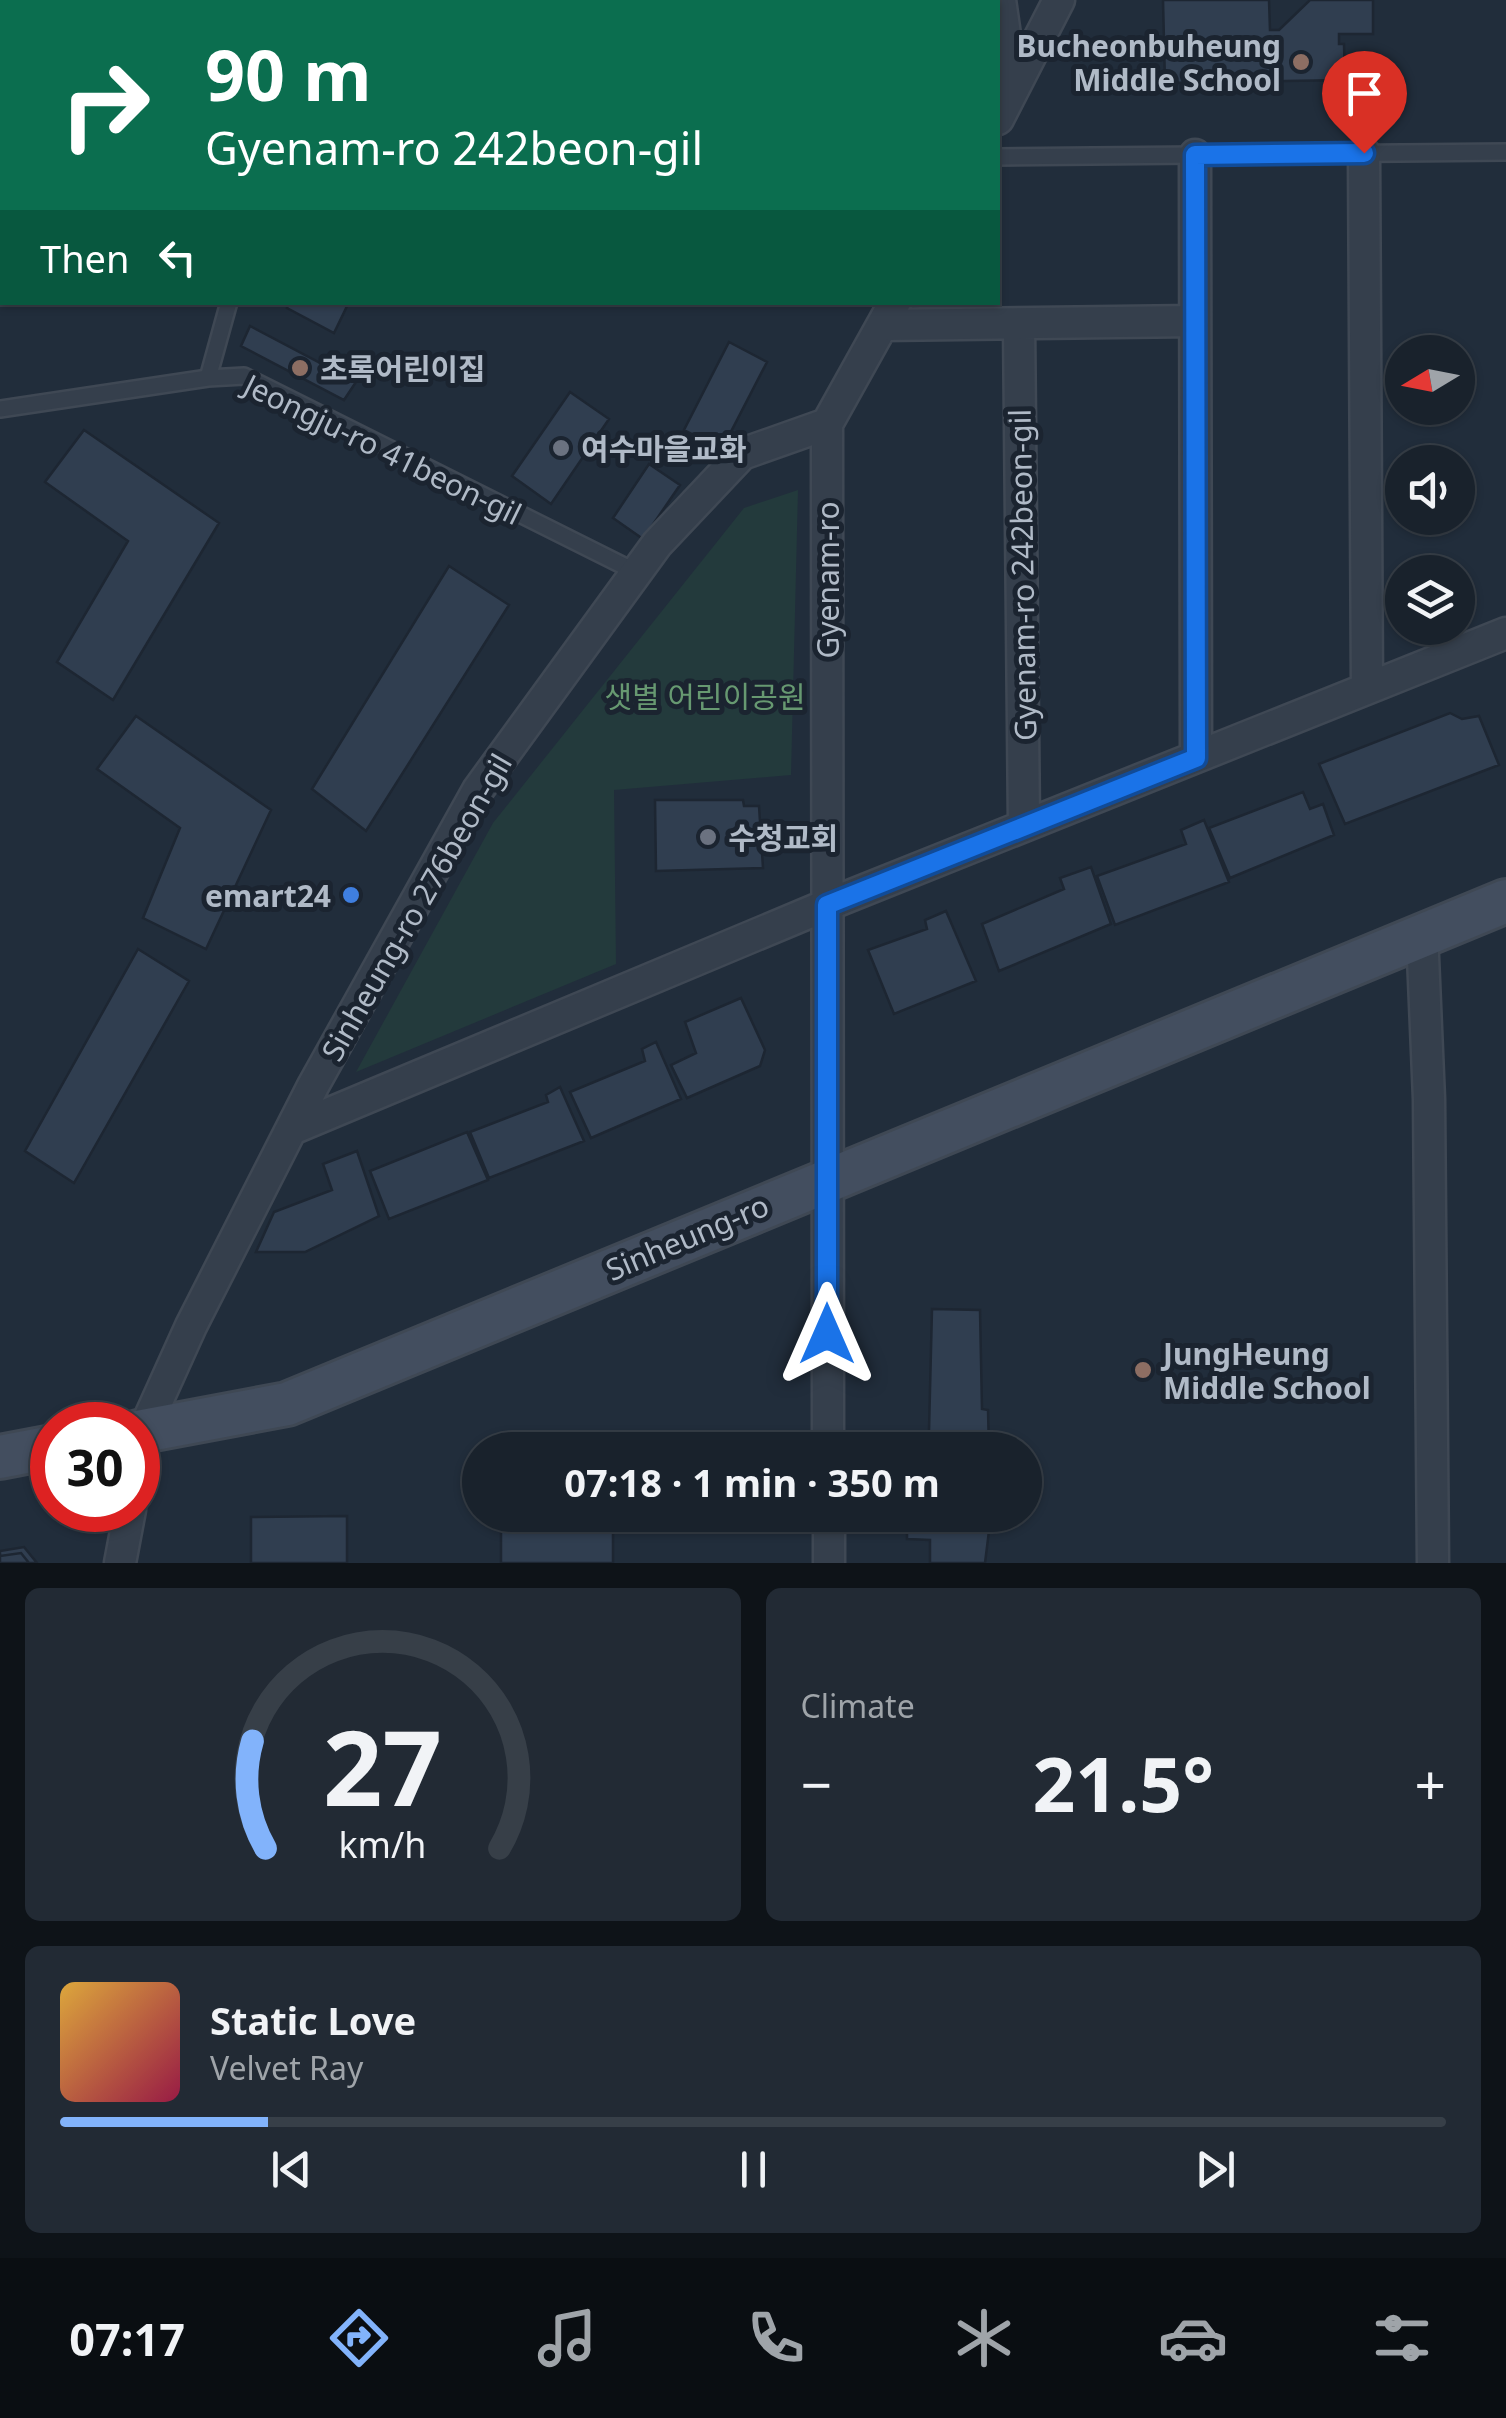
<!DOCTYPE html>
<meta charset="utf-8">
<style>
:root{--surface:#19222c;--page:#222a34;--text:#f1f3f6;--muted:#9fa4a9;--line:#373f48;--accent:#82b3fb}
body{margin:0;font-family:"Noto Sans","Noto Sans KR",sans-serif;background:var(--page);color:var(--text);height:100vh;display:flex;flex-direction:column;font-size:38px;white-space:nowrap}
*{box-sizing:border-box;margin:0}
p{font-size:32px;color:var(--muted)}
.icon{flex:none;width:55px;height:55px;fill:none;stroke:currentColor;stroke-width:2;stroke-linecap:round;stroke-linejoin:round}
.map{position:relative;height:1563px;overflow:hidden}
.panel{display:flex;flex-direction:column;gap:25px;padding:25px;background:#0e1318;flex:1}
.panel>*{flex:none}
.top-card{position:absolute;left:0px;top:0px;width:1000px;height:305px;box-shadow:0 2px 8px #0004,0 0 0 2px var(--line);background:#0b6e4f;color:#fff;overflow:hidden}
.needle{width:65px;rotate:260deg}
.tools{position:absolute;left:1385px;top:335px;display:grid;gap:20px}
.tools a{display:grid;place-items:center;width:90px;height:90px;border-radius:50%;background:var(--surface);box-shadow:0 2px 8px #0004,0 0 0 2px var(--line);font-size:50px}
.speed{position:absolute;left:30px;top:1402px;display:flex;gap:20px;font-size:50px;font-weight:700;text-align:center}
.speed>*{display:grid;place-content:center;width:130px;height:130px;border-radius:50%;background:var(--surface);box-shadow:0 2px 8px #0004,0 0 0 2px var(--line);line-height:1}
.speed .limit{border:15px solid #d22;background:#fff;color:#111}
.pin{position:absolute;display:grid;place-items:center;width:85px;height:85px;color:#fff;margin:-102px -42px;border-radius:50% 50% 50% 0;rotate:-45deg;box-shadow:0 0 10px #0007}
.pin .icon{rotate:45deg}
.me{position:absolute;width:110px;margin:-55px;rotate:0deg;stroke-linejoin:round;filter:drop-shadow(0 0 8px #0008)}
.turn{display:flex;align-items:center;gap:35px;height:210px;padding:0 40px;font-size:45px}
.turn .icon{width:130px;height:130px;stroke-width:2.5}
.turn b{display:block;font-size:70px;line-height:85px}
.then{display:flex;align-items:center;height:95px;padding:0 40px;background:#0003;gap:20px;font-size:38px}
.big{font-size:75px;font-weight:700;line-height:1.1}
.panel .card{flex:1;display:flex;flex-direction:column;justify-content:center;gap:15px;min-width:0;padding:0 35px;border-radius:15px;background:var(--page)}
.panel .dial{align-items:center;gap:0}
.dial svg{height:260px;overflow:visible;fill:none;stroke:var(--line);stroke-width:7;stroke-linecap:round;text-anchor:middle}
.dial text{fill:var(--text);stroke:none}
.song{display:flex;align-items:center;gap:30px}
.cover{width:120px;height:120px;border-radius:15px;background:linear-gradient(135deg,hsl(40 70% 55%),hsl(340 70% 35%))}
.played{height:10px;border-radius:5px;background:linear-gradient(90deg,var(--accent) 15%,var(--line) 15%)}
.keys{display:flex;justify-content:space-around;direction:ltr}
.heat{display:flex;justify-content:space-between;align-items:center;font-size:55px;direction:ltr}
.panel .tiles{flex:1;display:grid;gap:25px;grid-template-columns:1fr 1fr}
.card:last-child{grid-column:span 2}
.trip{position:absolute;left:462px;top:1432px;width:580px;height:100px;border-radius:50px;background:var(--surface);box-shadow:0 2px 8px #0004,0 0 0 2px var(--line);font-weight:700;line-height:100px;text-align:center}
.menu{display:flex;height:160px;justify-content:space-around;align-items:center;background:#0a0e12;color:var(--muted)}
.menu .icon{width:70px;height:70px}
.menu .on{color:var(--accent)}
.menu b{font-size:45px;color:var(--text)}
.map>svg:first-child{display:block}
.green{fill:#233a3c}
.building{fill:#303e50;stroke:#1d2632;stroke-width:2.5}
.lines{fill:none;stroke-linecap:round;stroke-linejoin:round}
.lane-casing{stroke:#3f4854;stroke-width:20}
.street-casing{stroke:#3f4854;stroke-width:35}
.secondary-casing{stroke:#3f4854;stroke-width:48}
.lane{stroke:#353f4c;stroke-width:15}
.street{stroke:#353f4c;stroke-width:30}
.secondary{stroke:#434e5f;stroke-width:42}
.route-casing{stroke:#114b97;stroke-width:25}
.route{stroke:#1a73e8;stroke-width:18}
.education-dot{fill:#8d6e63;stroke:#1b2430;stroke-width:4}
.worship-dot{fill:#6b7280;stroke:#1b2430;stroke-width:4}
.shop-dot{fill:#3f7fe0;stroke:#1b2430;stroke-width:4}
.labels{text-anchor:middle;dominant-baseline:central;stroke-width:10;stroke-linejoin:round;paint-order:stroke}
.poi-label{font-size:30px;font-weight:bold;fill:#b0bac7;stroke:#1b2430;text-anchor:start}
.street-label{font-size:30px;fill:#b0bac7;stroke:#1b2430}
.park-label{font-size:30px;fill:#679971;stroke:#1b2430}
</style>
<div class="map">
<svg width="1506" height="1563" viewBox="0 0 1506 1563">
<rect width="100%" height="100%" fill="#212d3b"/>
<!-- green -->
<path class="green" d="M798,490L791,775L614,790L616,964L356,1072L493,823L744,508Z"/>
<!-- building -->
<path class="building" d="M861,0H936L935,2Z
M1163,0H1269L1270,30H1279L1310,0H1373V34H1339V44H1344L1345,80L1165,83Z
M290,302H349L334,333L287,308Z
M250,326L356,382L344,400L241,346Z
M729,342L767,362L722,449L684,430Z
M570,392L609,419L551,504L512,476Z
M84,430L219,523L113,700L57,662L128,541L45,482Z
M649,464L680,485L643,539L613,518Z
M449,566L509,605L366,831L312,789Z
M1450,713L1462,719L1479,716L1499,765L1345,824L1319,764Z
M136,716L271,810L206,949L143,918L180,828L97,769Z
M1303,792L1310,809L1323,804L1334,835L1230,878L1209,828Z
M655,800H743L744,806H759L763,868L656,871Z
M1204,820L1229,882L1115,925L1097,876L1186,844L1181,830Z
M1091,867L1111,924L999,971L982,924L1064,889L1060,878Z
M946,911L976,981L894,1014L868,950L927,929L925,920Z
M138,949L189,981L74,1183L25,1151Z
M741,998L765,1050L760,1066L687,1098L671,1065L696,1053L685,1022Z
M656,1042L681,1099L591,1138L570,1092L645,1061L642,1049Z
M560,1087L584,1141L489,1178L470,1132L548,1102L546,1095Z
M467,1132L488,1180L389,1219L370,1171Z
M357,1151L379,1216L305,1252H256L274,1212L332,1190L323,1164Z
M932,1309L980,1310L982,1409L988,1410L989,1450H906V1432L929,1431Z
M501,1515H613V1563H501Z
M907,1515H991L985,1563H930V1540L907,1539Z
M347,1516V1563H251V1517Z
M24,1547L37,1563H0V1551Z
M21,1553L29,1563H0V1556Z"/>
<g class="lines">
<defs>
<path id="lane" d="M316,2V0
M998,157L1506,152
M208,378L229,302
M0,409L208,378L244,376L636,572"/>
<path id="street" d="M55,0V2
M1000,0L1013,90
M294,2L298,0
M998,119L1059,0
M1364,153L1367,688
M1195,155L1196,757
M0,231L2,229
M1019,324L1024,826
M883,325L1195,321
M1422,933L1429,1099L1433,1563
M292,1129L827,905L1506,633
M828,1450L827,424L895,302
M138,1468L144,1430L191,1326L313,1086L478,790L657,544L742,454L827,424
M829,1515V1563
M120,1563L130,1510"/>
<path id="secondary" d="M138,1432L287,1404L1506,901
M0,1457L52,1447"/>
</defs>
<!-- lane casing -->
<use href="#lane" class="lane-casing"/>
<!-- street casing -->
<use href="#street" class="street-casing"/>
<!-- secondary casing -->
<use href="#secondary" class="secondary-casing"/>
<!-- lane -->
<use href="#lane" class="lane"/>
<!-- street -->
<use href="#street" class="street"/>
<!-- secondary -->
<use href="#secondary" class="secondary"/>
</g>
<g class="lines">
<defs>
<path id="route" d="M827,1334V905L1196,758L1195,155L1364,153"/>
</defs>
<!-- route casing -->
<use href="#route" class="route-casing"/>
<!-- route -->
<use href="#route" class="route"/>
</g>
<!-- markers -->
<g class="education-dot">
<circle cx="1301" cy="62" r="10"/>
<circle cx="300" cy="368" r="10"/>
<circle cx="1143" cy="1370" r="10"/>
</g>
<g class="worship-dot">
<circle cx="561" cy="448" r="10"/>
<circle cx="708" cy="837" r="10"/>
</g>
<circle class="shop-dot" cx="351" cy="895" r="10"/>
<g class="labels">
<!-- poi labels -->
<g class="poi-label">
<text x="1281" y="45" text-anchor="end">Bucheonbuheung<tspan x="1281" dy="34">Middle School</tspan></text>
<text x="320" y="368">초록어린이집</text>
<text x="581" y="448">여수마을교화</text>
<text x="728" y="837">수청교회</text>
<text x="331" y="895" text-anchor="end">emart24</text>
<text x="1163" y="1353">JungHeung<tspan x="1163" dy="34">Middle School</tspan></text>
</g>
<!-- street labels -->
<g class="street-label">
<text transform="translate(383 449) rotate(26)">Jeongju-ro 41beon-gil</text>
<text transform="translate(1022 575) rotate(-91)">Gyenam-ro 242beon-gil</text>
<text transform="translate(827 580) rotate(-90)">Gyenam-ro</text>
<text transform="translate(416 907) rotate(-60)">Sinheung-ro 276beon-gil</text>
<text transform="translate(687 1237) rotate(-23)">Sinheung-ro</text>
</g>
<!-- park labels -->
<g class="park-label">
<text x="705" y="696">샛별 어린이공원</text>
</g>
</g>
</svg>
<div class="tools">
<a><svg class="needle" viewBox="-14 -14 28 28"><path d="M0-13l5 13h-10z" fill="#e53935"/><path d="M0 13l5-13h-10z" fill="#9fa4a9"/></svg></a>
<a><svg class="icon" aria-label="sound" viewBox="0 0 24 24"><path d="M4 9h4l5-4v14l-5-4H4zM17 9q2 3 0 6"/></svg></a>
<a><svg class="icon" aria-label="layers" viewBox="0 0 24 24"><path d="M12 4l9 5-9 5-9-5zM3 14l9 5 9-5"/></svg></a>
</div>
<div class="speed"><div class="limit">30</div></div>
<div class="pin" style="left:1364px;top:153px;background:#d93025"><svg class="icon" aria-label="arrive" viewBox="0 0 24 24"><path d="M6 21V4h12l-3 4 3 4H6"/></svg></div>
<svg class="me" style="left:827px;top:1334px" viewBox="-20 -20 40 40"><path d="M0-17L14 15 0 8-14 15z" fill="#1a73e8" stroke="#fff" stroke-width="4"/></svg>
<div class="trip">07:18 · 1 min · 350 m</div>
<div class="top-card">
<div class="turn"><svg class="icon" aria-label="right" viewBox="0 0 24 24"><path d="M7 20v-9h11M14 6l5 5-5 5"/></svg><div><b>90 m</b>Gyenam-ro 242beon-gil</div></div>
<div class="then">Then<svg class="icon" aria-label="left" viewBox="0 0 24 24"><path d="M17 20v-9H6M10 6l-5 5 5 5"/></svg></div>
</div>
</div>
<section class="panel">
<div class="tiles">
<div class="card dial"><svg viewBox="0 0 100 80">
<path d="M14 69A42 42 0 1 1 86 69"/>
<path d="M14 69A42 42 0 0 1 10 36" stroke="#82b3fb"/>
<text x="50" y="56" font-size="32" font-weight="700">27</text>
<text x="50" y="72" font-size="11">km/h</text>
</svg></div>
<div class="card"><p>Climate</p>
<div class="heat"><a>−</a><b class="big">21.5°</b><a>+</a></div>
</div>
<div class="card">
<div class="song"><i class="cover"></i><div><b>Static Love</b><p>Velvet Ray</p></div></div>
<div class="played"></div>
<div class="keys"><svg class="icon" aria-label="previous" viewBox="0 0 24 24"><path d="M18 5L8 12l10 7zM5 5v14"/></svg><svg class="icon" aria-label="pause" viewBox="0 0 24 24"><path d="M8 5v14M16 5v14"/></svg><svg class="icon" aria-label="next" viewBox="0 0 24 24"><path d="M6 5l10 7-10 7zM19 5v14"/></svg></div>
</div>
</div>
</section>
<nav class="menu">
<b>07:17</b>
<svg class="icon on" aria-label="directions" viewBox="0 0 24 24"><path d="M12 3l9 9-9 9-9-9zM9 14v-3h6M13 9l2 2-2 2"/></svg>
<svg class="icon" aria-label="music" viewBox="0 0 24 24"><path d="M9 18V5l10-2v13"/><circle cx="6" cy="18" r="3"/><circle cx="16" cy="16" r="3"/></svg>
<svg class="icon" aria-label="phone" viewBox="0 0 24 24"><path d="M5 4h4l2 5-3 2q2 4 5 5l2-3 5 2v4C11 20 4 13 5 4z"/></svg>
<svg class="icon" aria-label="climate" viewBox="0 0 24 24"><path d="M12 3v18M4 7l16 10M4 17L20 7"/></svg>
<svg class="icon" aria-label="car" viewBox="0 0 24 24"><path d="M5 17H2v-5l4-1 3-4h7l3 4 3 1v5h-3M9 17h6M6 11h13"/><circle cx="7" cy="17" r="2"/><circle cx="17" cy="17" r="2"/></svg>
<svg class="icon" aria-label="filters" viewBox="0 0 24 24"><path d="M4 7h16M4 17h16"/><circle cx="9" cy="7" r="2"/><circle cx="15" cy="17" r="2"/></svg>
</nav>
